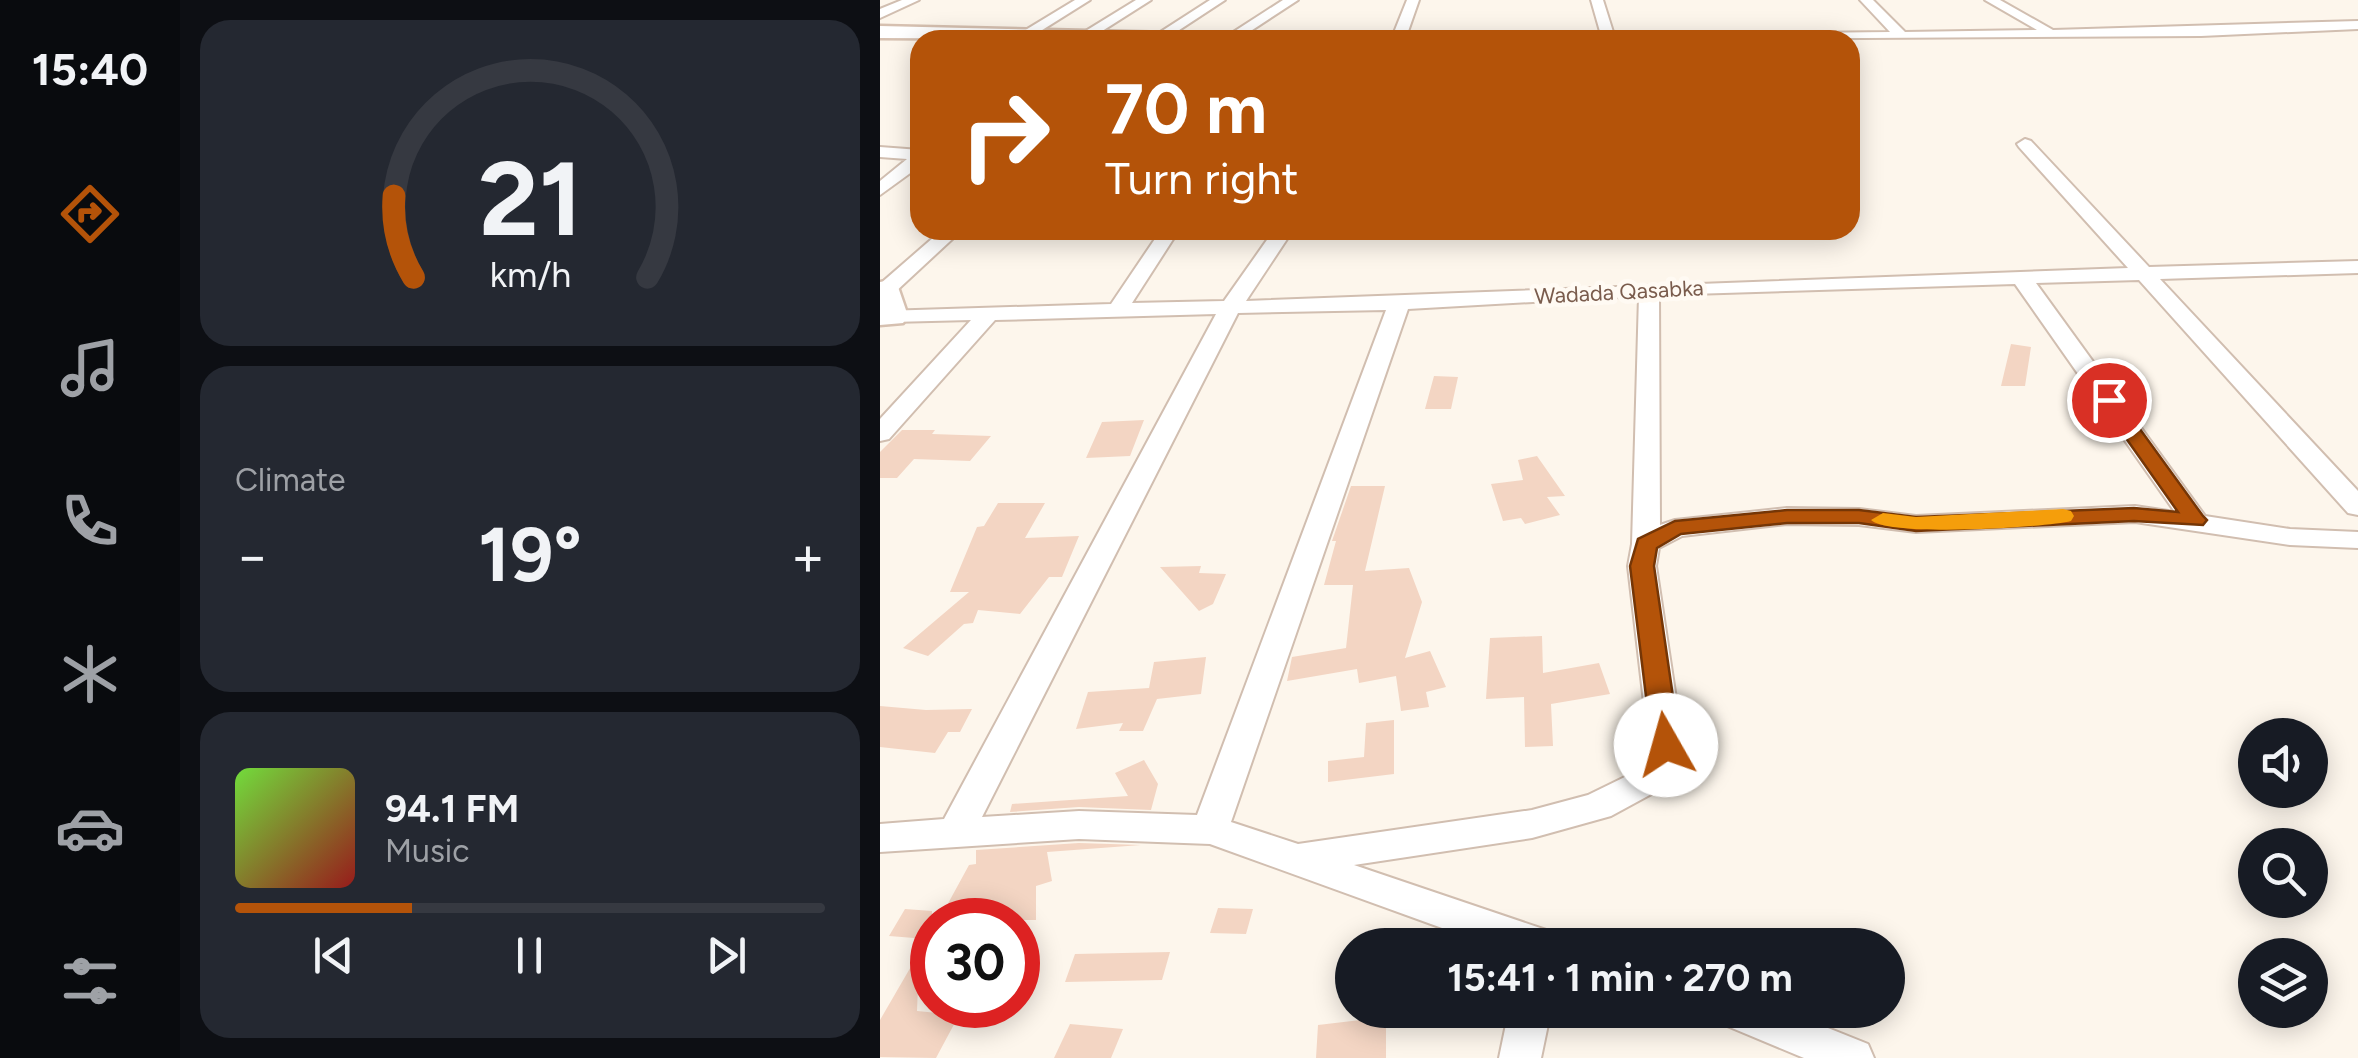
<!DOCTYPE html>
<meta charset="utf-8">
<style>
:root{--surface:#171b24;--page:#242831;--text:#f1f3f6;--muted:#9ea1a6;--line:#363941;--accent:#b45309}
body{margin:0;font-family:Figtree,sans-serif;background:var(--page);color:var(--text);height:100vh;display:flex;flex-direction:column;font-size:38px;white-space:nowrap}
*{box-sizing:border-box;margin:0}
p{font-size:32px;color:var(--muted)}
.icon{flex:none;width:55px;height:55px;fill:none;stroke:currentColor;stroke-width:2;stroke-linecap:round;stroke-linejoin:round}
.map{position:relative;flex:1;overflow:hidden}
.side{display:flex;flex-direction:column;gap:20px;padding:20px;background:#0d0f14;width:700px}
.side>*{flex:none}
.guide{position:absolute;left:30px;top:30px;width:950px;height:210px;border-radius:30px;box-shadow:0 5px 25px #0003;background:#b45309;color:#fff;overflow:hidden}
.tools{position:absolute;left:1358px;top:718px;display:grid;gap:20px}
.tools a{display:grid;place-items:center;width:90px;height:90px;border-radius:50%;background:var(--surface);box-shadow:0 5px 25px #0003;font-size:50px}
.speed{position:absolute;left:30px;top:898px;display:flex;gap:20px;font-size:50px;font-weight:700;text-align:center}
.speed>*{display:grid;place-content:center;width:130px;height:130px;border-radius:50%;background:var(--surface);box-shadow:0 5px 25px #0003;line-height:1}
.speed .limit{border:15px solid #d22;background:#fff;color:#111}
.pin{position:absolute;display:grid;place-items:center;width:85px;height:85px;color:#fff;margin:-42px;border:5px solid #fff;border-radius:50%;box-shadow:0 2px 10px #0007}
.me{position:absolute;width:110px;margin:-55px;rotate:353deg;stroke-linejoin:round;filter:drop-shadow(0 0 8px #0008)}
.turn{display:flex;align-items:center;gap:35px;height:210px;padding:0 30px;font-size:45px}
.turn .icon{width:130px;height:130px;stroke-width:2.5}
.turn b{display:block;font-size:70px;line-height:85px}
.big{font-size:75px;font-weight:700;line-height:1.1}
.side .widget{flex:1;display:flex;flex-direction:column;justify-content:center;gap:15px;min-width:0;padding:0 35px;border-radius:30px;background:var(--page)}
.side .dial{align-items:center;gap:0}
.dial svg{height:260px;overflow:visible;fill:none;stroke:var(--line);stroke-width:7;stroke-linecap:round;text-anchor:middle}
.dial text{fill:var(--text);stroke:none}
.song{display:flex;align-items:center;gap:30px}
.cover{width:120px;height:120px;border-radius:15px;background:linear-gradient(135deg,hsl(100 70% 55%),hsl(0 70% 35%))}
.played{height:10px;border-radius:5px;background:linear-gradient(90deg,var(--accent) 30%,var(--line) 30%)}
.keys{display:flex;justify-content:space-around;direction:ltr}
.heat{display:flex;justify-content:space-between;align-items:center;font-size:55px;direction:ltr}
.trip{position:absolute;left:455px;top:928px;width:570px;height:100px;border-radius:50px;background:var(--surface);box-shadow:0 5px 25px #0003;font-weight:700;line-height:100px;text-align:center}
main{display:flex;flex:1;min-height:0}
.menu{display:flex;flex-direction:column;width:180px;justify-content:space-around;align-items:center;background:#090b0e;color:var(--muted)}
.menu .icon{width:70px;height:70px}
.menu .selected{color:var(--accent)}
.menu b{font-size:45px;color:var(--text)}
.map>svg:first-child{display:block}
.building{fill:#f3d5c3}
.lines{fill:none;stroke-linecap:round;stroke-linejoin:round}
.street-casing{stroke:#d1beb0;stroke-width:4}
.secondary-casing{stroke:#d6c0b0;stroke-width:5}
.street{fill:#fff;fill-rule:evenodd}
.secondary{fill:#fff;fill-rule:evenodd}
.route{fill:#b45309;stroke:#753606;stroke-width:2.5}
.slow{fill:#f59e0b}
.labels{text-anchor:middle;dominant-baseline:central;stroke-width:9;stroke-linejoin:round;paint-order:stroke}
.far-street-label{font-size:22px;fill:#7a5c4d;stroke:#fffaf3}
</style>
<main>
<nav class="menu">
<b>15:40</b>
<svg class="icon selected" aria-label="directions" viewBox="0 0 24 24"><path d="M12 3l9 9-9 9-9-9zM9 14v-3h6M13 9l2 2-2 2"/></svg>
<svg class="icon" aria-label="music" viewBox="0 0 24 24"><path d="M9 18V5l10-2v13"/><circle cx="6" cy="18" r="3"/><circle cx="16" cy="16" r="3"/></svg>
<svg class="icon" aria-label="phone" viewBox="0 0 24 24"><path d="M5 4h4l2 5-3 2q2 4 5 5l2-3 5 2v4C11 20 4 13 5 4z"/></svg>
<svg class="icon" aria-label="climate" viewBox="0 0 24 24"><path d="M12 3v18M4 7l16 10M4 17L20 7"/></svg>
<svg class="icon" aria-label="car" viewBox="0 0 24 24"><path d="M5 17H2v-5l4-1 3-4h7l3 4 3 1v5h-3M9 17h6M6 11h13"/><circle cx="7" cy="17" r="2"/><circle cx="17" cy="17" r="2"/></svg>
<svg class="icon" aria-label="filters" viewBox="0 0 24 24"><path d="M4 7h16M4 17h16"/><circle cx="9" cy="7" r="2"/><circle cx="15" cy="17" r="2"/></svg>
</nav>
<section class="side">
<div class="widget dial"><svg viewBox="0 0 100 80">
<path d="M14 69A42 42 0 1 1 86 69"/>
<path d="M14 69A42 42 0 0 1 8 44" stroke="#b45309"/>
<text x="50" y="56" font-size="32" font-weight="700">21</text>
<text x="50" y="72" font-size="11">km/h</text>
</svg></div>
<div class="widget"><p>Climate</p>
<div class="heat"><a>−</a><b class="big">19°</b><a>+</a></div>
</div>
<div class="widget">
<div class="song"><i class="cover"></i><div><b>94.1 FM</b><p>Music</p></div></div>
<div class="played"></div>
<div class="keys"><svg class="icon" aria-label="previous" viewBox="0 0 24 24"><path d="M18 5L8 12l10 7zM5 5v14"/></svg><svg class="icon" aria-label="pause" viewBox="0 0 24 24"><path d="M8 5v14M16 5v14"/></svg><svg class="icon" aria-label="next" viewBox="0 0 24 24"><path d="M6 5l10 7-10 7zM19 5v14"/></svg></div>
</div>
</section>
<div class="map">
<svg width="1478" height="1058" viewBox="0 0 1478 1058">
<rect width="100%" height="100%" fill="#fdf6ec"/>
<!-- building -->
<path class="building" d="M1131,344L1151,347L1145,386H1121Z
M554,376L578,377L571,409H545Z
M264,420L250,456L206,458L222,422Z
M22,430H55L52,434L111,436L90,461L34,459L17,478H0V452Z
M657,456L685,496L667,497L680,515L645,524L641,518L623,521L611,484L643,480L638,460Z
M471,486H505L485,571L529,568L542,602L525,658L550,651L566,687L546,692L549,707L521,711L516,676L479,683L477,669L407,681L412,657L466,648L473,585H444L456,541H452Z
M118,503H165L145,538L199,536L182,577H169L140,614L98,610L93,623L84,624L48,656L23,648L89,592H70L97,527L104,526Z
M321,566L319,573L346,574L333,604L319,611L280,567Z
M662,636L663,673L719,663L730,694L671,704L673,746L645,747L644,697L606,699L610,638Z
M326,657L321,694L277,699L263,731H239L243,723L196,729L208,692L269,688L274,662Z
M0,706L46,710L92,709L80,732H68L55,753L0,747Z
M514,720V774L448,782V761L484,757L486,723Z
M264,760L278,784L271,810L199,807L130,812L132,804L248,796L235,773Z
M199,843L261,845L167,852L172,881L156,886V920H59L89,865L96,864V850Z
M338,908L373,909L366,934L330,933Z
M25,909L52,911V985L38,986L37,1011L79,1015L56,1058L0,1057V1020L47,939L9,936Z
M290,952L282,980L185,982L195,954Z
M506,1017V1058H436L438,1025Z
M190,1024L243,1029L231,1058H174Z"/>
<g class="lines">
<defs>
<path id="street" d="M22,0H39L0,18V9Z
M195,0H210L151,37L139,34Z
M256,0H271L208,40H191Z
M330,0H345L284,40H268Z
M403,0H418L357,40H341Z
M527,0H539L525,40H511Z
M711,0H723L734,35L1010,32L980,0H993L1025,32L1157,30L1105,0H1120L1173,30L1478,21V29L1321,36L649,40L656,36L721,35Z
M1145,139L1151,141L1269,267L1478,261V273L1280,279L1478,491V515L1468,513L1259,280L1156,283L1325,516L1410,529L1478,532V548L1410,545L1255,522L1036,532L979,525L907,524L802,536L779,548L776,566L803,745L777,791L731,816L652,838L474,865L675,933L681,945H609L330,844L199,839L0,852V824L64,819L336,314L115,320L9,439L0,441V419L91,320L12,322L4,321L1,316L4,311L231,304L281,230H299L252,303L344,301L394,230H413L366,301L1248,268L1139,147L1137,144ZM1135,284L1295,512L1255,506L1036,516L979,509L907,508L795,520L780,525L779,295ZM759,296L752,544L748,566L769,745L753,773L708,795L652,810L418,844L351,822L528,309ZM506,310L317,815L199,811L102,817L358,313Z
M0,147L40,150V166L0,195V181L27,159L0,157Z
M62,230H82L13,294L0,295V284Z
M629,1010H671L661,1058H619Z
M834,1010H903L988,1044L994,1058H924L840,1023Z"/>
<path id="secondary" d="M0,26L332,34L342,40L0,38Z
M6,281L17,284L28,316L23,323L0,325V282Z"/>
</defs>
<!-- street casing -->
<use href="#street" class="street-casing"/>
<!-- secondary casing -->
<use href="#secondary" class="secondary-casing"/>
<!-- street -->
<use href="#street" class="street"/>
<!-- secondary -->
<use href="#secondary" class="secondary"/>
</g>
<!-- route -->
<path class="route" d="M1229,394L1236,396L1323,516L1327,520L1323,525L1254,521L1036,531L979,523H907L801,534L777,548L774,566L800,745L796,752L786,755L776,752L772,745L750,566L758,539L795,521L907,510H979L1036,517L1254,508L1298,512L1219,400Z"/>
<!-- slow -->
<path class="slow" d="M1183,509L1191,511L1194,516L1191,521C1163,528 1008,537 991,520L1003,513L1036,517Z"/>
<g class="labels">
<!-- far-street labels -->
<g class="far-street-label">
<text transform="translate(739 292) rotate(-3)">Wadada Qasabka</text>
</g>
</g>
</svg>
<div class="tools">
<a><svg class="icon" aria-label="sound" viewBox="0 0 24 24"><path d="M4 9h4l5-4v14l-5-4H4zM17 9q2 3 0 6"/></svg></a>
<a><svg class="icon" aria-label="search" viewBox="0 0 24 24"><circle cx="10" cy="10" r="6"/><path d="M15 15l6 6"/></svg></a>
<a><svg class="icon" aria-label="layers" viewBox="0 0 24 24"><path d="M12 4l9 5-9 5-9-5zM3 14l9 5 9-5"/></svg></a>
</div>
<div class="speed"><div class="limit">30</div></div>
<div class="pin" style="left:1229px;top:400px;background:#d93025"><svg class="icon" aria-label="arrive" viewBox="0 0 24 24"><path d="M6 21V4h12l-3 4 3 4H6"/></svg></div>
<svg class="me" style="left:786px;top:745px" viewBox="-20 -20 40 40"><circle r="19" fill="#fff"/><path d="M0-13L10 11 0 6-10 11z" fill="#b45309"/></svg>
<div class="trip">15:41 · 1 min · 270 m</div>
<div class="guide">
<div class="turn"><svg class="icon" aria-label="right" viewBox="0 0 24 24"><path d="M7 20v-9h11M14 6l5 5-5 5"/></svg><div><b>70 m</b>Turn right</div></div>
</div>
</div>
</main>
